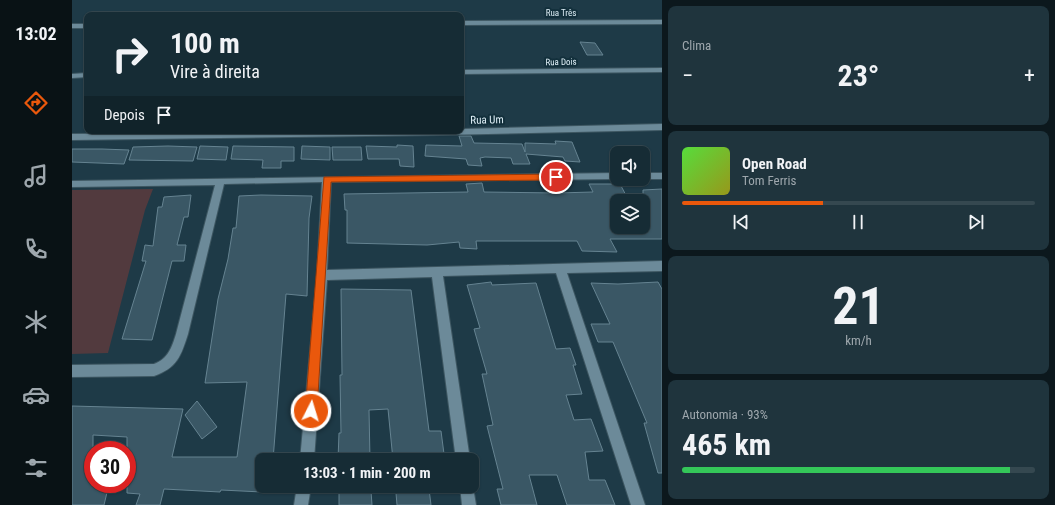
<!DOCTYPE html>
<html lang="pt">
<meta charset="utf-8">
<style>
:root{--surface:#162c35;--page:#1f343d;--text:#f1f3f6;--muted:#9ea7ad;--line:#354850;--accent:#ea580c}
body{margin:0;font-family:"Roboto Condensed",sans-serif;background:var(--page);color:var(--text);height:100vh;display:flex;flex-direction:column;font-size:15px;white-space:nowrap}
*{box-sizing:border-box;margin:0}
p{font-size:13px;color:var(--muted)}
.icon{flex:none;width:22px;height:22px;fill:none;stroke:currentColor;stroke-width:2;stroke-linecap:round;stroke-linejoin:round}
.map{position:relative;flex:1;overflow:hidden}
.drawer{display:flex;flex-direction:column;gap:6px;padding:6px;background:#0c181d;width:393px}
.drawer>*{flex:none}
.top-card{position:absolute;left:12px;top:12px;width:380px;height:122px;border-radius:8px;box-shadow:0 1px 3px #0004,0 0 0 1px var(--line);background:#162c35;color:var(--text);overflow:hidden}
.controls{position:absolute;left:538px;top:146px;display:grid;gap:8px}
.controls a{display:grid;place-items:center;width:40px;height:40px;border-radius:8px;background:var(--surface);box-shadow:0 1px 3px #0004,0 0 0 1px var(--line);font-size:20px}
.speed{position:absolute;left:12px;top:441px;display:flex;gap:8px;font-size:20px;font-weight:700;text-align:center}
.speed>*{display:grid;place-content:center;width:52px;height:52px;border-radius:50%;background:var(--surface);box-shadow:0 1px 3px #0004,0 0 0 1px var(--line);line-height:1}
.speed .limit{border:6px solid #d22;background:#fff;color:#111}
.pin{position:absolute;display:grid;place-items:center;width:34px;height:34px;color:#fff;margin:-17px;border:2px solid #fff;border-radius:50%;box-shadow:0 1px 4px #0007}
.me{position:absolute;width:44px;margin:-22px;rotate:5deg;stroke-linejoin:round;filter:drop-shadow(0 0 3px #0008)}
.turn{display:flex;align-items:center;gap:14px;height:84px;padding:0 20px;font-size:18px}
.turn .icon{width:52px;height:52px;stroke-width:2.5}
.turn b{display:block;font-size:28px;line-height:34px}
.then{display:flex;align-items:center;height:38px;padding:0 20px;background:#0003;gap:8px;font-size:15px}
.big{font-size:30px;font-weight:700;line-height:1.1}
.drawer .widget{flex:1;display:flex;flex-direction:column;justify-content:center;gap:6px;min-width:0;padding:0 14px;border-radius:8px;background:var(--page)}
.drawer .dial{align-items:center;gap:0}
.dial b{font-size:52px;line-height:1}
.song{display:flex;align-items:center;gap:12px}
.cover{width:48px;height:48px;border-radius:6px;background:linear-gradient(135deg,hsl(110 70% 55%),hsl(60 70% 35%))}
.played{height:4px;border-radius:2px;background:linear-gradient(90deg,var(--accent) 40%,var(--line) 40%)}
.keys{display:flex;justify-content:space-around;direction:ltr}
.heat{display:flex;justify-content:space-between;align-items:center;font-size:22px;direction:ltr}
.charge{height:6px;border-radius:3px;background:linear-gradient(90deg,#34c759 93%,var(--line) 0)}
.trip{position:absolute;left:183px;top:453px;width:224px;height:40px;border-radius:8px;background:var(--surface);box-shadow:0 1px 3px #0004,0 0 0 1px var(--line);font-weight:700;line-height:40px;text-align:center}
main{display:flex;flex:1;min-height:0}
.menu{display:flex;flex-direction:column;width:72px;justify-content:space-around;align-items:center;background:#091215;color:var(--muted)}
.menu .icon{width:28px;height:28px}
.menu .on{color:var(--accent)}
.menu b{font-size:18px;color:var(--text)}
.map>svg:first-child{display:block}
.green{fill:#523a3e}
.building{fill:#3a5765;stroke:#658391}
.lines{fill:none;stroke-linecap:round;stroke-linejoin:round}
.minor-casing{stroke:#3d5661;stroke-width:2}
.minor{fill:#6c8a99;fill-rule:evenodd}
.route{fill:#ea580c;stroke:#983908}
.labels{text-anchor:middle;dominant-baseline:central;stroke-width:4;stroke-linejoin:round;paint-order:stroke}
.far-street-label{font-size:9px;fill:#deeef6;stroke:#13303c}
.street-label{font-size:11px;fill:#deeef6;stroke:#13303c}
</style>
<main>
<nav class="menu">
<b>13:02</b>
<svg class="icon on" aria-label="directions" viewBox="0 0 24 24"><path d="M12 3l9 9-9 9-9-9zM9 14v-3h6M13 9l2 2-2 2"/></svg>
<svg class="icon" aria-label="music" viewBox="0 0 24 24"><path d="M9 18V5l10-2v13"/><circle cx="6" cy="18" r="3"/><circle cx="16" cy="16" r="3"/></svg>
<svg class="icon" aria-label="phone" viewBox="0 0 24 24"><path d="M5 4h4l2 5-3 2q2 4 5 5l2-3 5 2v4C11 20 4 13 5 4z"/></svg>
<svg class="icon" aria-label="climate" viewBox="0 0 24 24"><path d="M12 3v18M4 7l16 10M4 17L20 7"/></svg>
<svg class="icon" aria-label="car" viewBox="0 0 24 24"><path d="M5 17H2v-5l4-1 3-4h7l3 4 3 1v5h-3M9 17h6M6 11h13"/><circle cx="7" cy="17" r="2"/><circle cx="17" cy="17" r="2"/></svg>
<svg class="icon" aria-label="filters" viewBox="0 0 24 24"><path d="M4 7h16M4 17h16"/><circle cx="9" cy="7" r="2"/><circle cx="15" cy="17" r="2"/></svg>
</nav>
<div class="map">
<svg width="590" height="505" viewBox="0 0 590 505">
<rect width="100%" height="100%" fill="#1e3a47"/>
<!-- green -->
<path class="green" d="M81,189L73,210L36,353L0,354V190Z"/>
<!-- building -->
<path class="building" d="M508,42L523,43L531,55H515Z
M387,136H399L402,143L450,144L453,152V143L484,144L483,141L500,142L508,162L493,161L491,157L454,154L458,164H441L439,158L413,157L408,158L410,166L396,165L394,159L353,156L354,145L390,146Z
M325,145L341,146L342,167L328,166L327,159H296L294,146L325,147Z
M96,146L125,147L121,161L57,160L61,147Z
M128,146L156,147L154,160L125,159Z
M161,146L222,147V161H209V168H190L191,160L159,159Z
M230,146L258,147V160L229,159Z
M260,147H289L290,160H261Z
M0,149H30L57,150L52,164L0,162Z
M410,183L412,192L485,193L521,192L517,184H548L557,201H545V227H571V190L590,189V239H538L545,252L510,251L505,241H404L405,249L388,248L387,242L355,245L275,243V210H273L272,194L396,192L394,184Z
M119,195L116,217H112L105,245H114L112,261H100L80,340L50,339L74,261H70L73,245L81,246L86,207H90L92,197Z
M189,195L240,196L237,218L235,296L214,294L201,460H190V492L149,490L148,492L92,489L88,505H64L68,494L55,493V437L21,435V484H37L32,505H0V406L111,409L100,457H165L175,382L133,383L146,299L156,259L161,228H164L167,196Z
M419,282L420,285L464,283L484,349L498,348L504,365H501L510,394L494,395L502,420L519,419L531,451L513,452L517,480H533L543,505H495L485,475H457L465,505H429L425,489H431L415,426L421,425L410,374H415L402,329L408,328L395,285Z
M586,282L590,289V473H586L572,423H575L541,342H526L519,324H538L519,283L546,284Z
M269,289L339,290L357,431H369L372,454L355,455L356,460H321L316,409L297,410L298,460H266L267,433H269L268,375H270Z
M125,401L145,427L130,439L113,415Z
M357,489L359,505H325L324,493Z
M267,490L299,491L300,505H267Z"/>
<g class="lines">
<defs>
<path id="minor" d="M590,20V24L389,25V21Z
M0,24H15V28H0Z
M590,68V72L389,74V70Z
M15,73V77L0,78V74Z
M590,124V130L370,135L0,140V134L389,131V129Z
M545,173V179L259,182L255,270L590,261V271L495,273L573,505H559L484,273L371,276L398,460H384L360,277L255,280L242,460H228L245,275L250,182L152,184L116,334C109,356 105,368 82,376L0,377V365L82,364C96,359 100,347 104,334L143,185L0,187V181Z
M571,173H590V179H570Z
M400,481L404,505H390L388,486H400Z
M225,486H239L236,505H222Z"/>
</defs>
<!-- minor casing -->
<use href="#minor" class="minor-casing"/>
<!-- minor -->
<use href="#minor" class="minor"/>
</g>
<!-- route -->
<path class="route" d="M484,174L488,177L484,180L259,182L245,411L243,415L239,417L235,415L233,411L252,177Z"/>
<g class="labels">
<!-- far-street labels -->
<g class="far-street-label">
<text x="489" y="13">Rua Três</text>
<text transform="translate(489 62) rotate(-1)">Rua Dois</text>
</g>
<!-- street labels -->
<g class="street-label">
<text transform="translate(415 120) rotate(-1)">Rua Um</text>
</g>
</g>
</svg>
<div class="controls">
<a><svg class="icon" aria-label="sound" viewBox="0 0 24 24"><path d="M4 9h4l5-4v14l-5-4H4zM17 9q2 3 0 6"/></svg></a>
<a><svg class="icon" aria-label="layers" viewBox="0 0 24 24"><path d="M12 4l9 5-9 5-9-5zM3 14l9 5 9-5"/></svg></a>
</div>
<div class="speed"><div class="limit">30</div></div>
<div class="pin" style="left:484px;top:177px;background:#d93025"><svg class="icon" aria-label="arrive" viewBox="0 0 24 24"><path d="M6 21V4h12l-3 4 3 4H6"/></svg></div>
<svg class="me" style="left:239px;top:411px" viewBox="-20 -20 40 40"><circle r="17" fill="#ea580c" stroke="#fff" stroke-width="3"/><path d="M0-11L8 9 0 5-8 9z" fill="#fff"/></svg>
<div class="trip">13:03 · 1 min · 200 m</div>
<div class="top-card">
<div class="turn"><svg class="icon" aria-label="right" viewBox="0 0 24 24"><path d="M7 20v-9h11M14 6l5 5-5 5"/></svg><div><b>100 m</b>Vire à direita</div></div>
<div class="then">Depois<svg class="icon" aria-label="arrive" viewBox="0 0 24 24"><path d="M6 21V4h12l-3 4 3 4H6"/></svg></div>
</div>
</div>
<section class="drawer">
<div class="widget"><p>Clima</p>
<div class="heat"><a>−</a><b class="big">23°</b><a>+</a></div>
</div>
<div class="widget">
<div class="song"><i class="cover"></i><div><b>Open Road</b><p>Tom Ferris</p></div></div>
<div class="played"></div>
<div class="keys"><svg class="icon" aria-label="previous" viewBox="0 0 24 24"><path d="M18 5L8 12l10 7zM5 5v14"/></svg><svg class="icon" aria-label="pause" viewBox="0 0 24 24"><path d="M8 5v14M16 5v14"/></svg><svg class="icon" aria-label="next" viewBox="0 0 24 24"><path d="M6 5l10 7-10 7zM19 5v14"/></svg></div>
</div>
<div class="widget dial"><b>21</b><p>km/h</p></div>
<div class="widget"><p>Autonomia · 93%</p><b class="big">465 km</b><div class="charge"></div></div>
</section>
</main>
